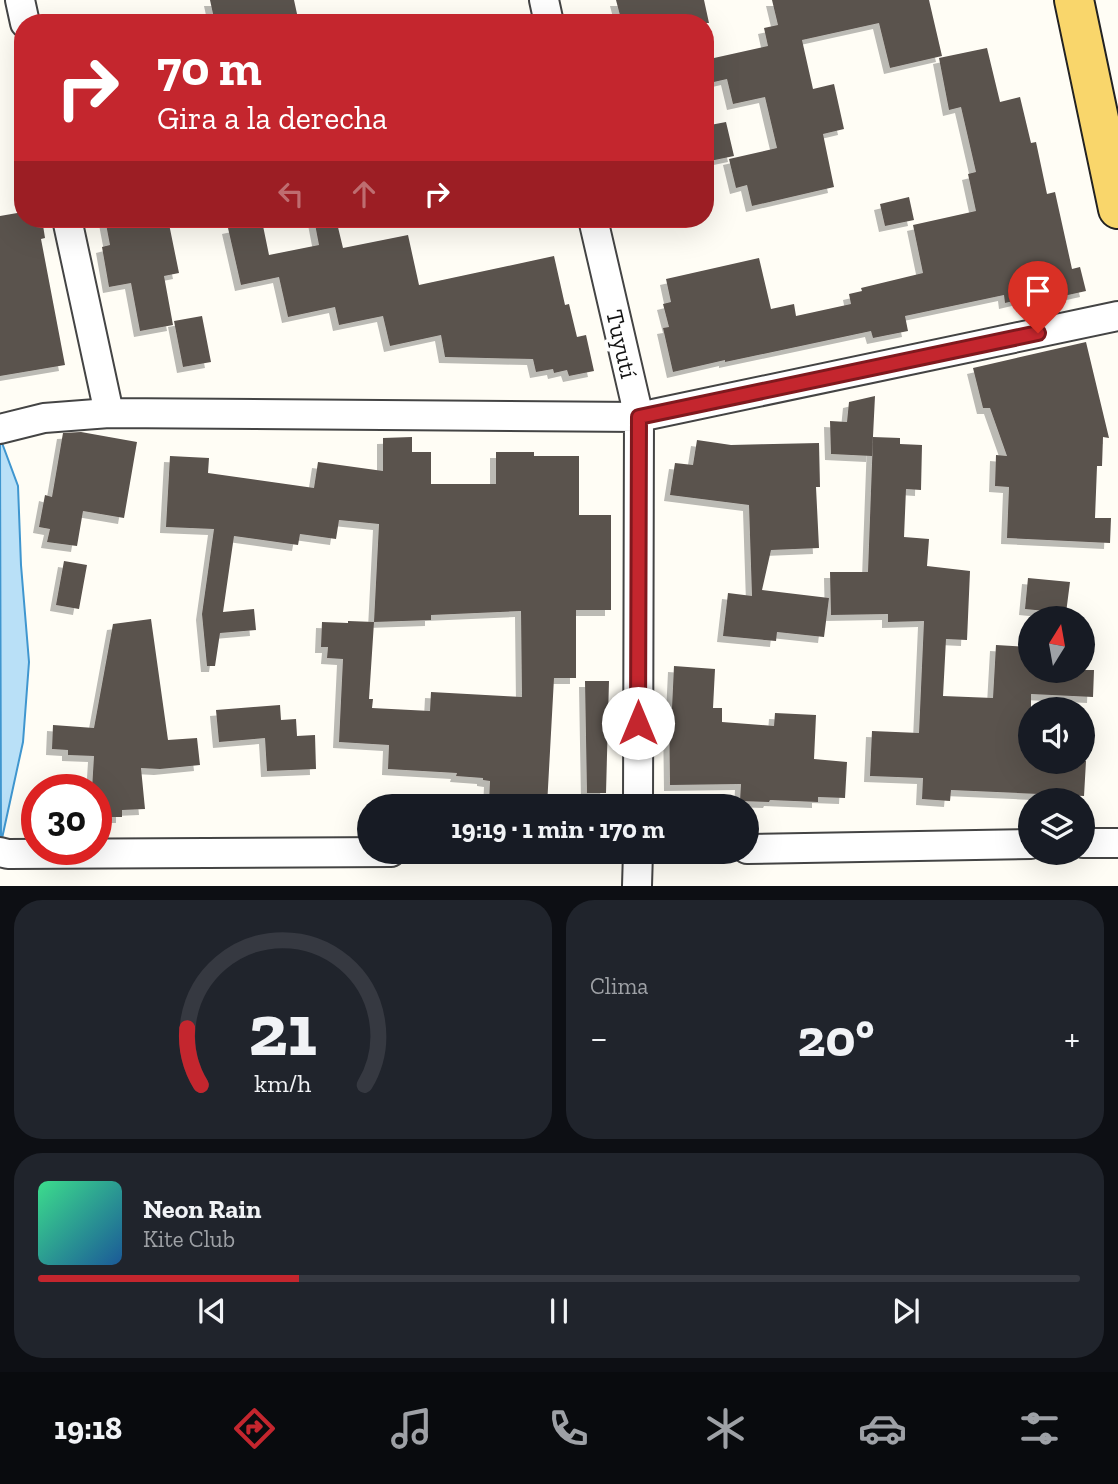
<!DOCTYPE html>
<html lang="es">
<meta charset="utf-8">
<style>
:root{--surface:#171b24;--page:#20242c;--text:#f1f3f6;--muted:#9ea1a6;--line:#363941;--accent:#c4262e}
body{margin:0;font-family:"Zilla Slab",serif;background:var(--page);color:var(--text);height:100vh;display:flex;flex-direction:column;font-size:26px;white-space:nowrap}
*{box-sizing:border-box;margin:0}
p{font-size:23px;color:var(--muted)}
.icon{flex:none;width:38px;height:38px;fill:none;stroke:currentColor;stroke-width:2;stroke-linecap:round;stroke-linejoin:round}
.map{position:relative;height:886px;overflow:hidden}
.sheet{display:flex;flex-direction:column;gap:14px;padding:14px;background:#0d0f14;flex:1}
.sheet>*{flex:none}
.banner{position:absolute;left:14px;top:14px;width:700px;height:214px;border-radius:28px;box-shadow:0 7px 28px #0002;background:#c4262e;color:#fff;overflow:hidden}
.needle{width:46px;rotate:11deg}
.buttons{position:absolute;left:1018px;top:606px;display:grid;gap:14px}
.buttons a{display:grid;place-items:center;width:77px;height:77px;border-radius:50%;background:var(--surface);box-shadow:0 7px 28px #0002;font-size:35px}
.speed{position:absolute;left:21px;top:774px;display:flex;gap:14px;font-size:35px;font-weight:700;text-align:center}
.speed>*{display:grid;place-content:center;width:91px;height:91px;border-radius:50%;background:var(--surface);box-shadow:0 7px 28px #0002;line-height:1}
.speed .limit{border:10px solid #d22;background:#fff;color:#111}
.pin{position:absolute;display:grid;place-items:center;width:60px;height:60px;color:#fff;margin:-72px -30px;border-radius:50% 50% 50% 0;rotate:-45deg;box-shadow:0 0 7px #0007}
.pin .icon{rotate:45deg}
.me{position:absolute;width:77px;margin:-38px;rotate:0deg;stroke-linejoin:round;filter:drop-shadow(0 0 5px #0008)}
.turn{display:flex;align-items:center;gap:24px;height:147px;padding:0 28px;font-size:32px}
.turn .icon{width:91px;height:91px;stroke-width:2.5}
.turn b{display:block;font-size:49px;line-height:60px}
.lanes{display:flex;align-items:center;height:66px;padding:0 28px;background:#0003;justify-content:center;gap:35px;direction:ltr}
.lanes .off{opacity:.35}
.big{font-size:52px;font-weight:700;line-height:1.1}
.sheet .card{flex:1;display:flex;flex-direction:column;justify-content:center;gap:10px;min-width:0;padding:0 24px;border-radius:28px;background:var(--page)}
.sheet .dial{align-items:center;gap:0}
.dial svg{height:182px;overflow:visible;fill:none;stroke:var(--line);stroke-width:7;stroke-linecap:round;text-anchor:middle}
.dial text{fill:var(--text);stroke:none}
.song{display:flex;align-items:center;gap:21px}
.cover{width:84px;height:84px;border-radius:10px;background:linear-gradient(135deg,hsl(150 70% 55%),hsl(210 70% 35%))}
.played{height:7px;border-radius:4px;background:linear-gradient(90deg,var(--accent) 25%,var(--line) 25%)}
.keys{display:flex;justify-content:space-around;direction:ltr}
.heat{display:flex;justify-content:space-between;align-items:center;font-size:38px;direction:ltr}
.sheet .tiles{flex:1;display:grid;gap:14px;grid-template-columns:1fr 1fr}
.card:last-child{grid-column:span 2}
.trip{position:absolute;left:357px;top:794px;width:402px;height:70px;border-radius:35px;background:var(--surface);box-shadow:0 7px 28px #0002;font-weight:700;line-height:70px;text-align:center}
.tabs{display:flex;height:112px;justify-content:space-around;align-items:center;background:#090b0e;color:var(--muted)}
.tabs .icon{width:49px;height:49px}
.tabs .on{color:var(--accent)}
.tabs b{font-size:32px;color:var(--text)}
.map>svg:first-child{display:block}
.water{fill:#b9e0f7;stroke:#3f96cf;stroke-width:2}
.building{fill:#5a524d;filter:url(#shadow)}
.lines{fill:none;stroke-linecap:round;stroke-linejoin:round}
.minor-casing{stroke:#444;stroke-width:32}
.primary-casing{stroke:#222;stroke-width:42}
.minor{stroke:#fff;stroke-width:28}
.primary{stroke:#f9d66b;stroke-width:38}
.route-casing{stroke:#7f191e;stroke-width:18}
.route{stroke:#c4262e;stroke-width:12}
.labels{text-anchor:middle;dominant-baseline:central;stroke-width:7;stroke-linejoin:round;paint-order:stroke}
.street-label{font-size:24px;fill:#111;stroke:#fff}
</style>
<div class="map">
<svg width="1118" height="886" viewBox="0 0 1118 886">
<defs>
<filter id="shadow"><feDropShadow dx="-6" dy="6" stdDeviation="0" flood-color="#0004"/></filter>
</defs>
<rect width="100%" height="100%" fill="#fffdf5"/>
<!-- water -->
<path class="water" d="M0,443H2L18,486L21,565L29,662L23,742L1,843Z"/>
<!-- building -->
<path class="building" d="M210,0H294L299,23H215Z
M616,0H704L709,23H622Z
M772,0H929L942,56L890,68L879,23L802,40L813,89L834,84L844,129L823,134L834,187L752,206L747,185L736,188L729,159L777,148L765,97L733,104L727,79L705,84V60L768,46L764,28L778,25Z
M987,48L1000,102L1020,97L1031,143L1036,142L1047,194L1055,192L1072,269L1080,267L1086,291L1023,305L1022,299L1005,303L1004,295L905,316L908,331L873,338L871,331L725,362V360L673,372L663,328L669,327L663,304L671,302L666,279L759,258L771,309L794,304L796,316L851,304L849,294L862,291L861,288L923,273L913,225L976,211L968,174L976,172L961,107L949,110L939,58Z
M726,122L734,156L705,162V126Z
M909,197L914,220L885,226L880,204Z
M23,212V219H42L45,238L41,239L65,365L0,376V216Z
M105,219H168L179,273L164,276L173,325L140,331L131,283L109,287L102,247L110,245Z
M314,219H336L343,248L408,235L419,285L554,256L565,305L569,304L577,337L586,335L594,371L569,376L567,370L554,373L553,369L536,372L533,359L445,357L441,335L390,346L383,316L339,325L335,307L288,317L279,277L241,285L228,228L262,221L269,255L319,245Z
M202,316L211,362L183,367L174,321Z
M1086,342L1109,438L1103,437L1102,466H1097L1095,518H1111L1110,543L1007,538L1009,487L995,486L996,455L1007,456L990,408H983L973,368Z
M875,396L872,456L831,454L830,421L847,422L849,402Z
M81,432L137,442L124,518L83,511L77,546L47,542L50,529L39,527L45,495L52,497L63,433Z
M412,437V452H431V484H496V452H534V456H579V515H611V610H576V678H554L547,806L489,802L490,781L483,780V778L456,776L457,773L388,769L389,745L339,742L343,659L327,658L328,647H321L322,622L348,623V621L374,622L369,699H373L372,708L430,711L431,692L522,697L521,611L431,615V620L374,622L379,524L339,520L336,539L300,534L298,545L234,536L223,612L254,609L256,630L220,633L215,666H207L202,614L214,529L166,527L170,456L209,458L208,473L314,488L318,462L383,471V438Z
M873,437L900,438V444L922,445L921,490L906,489L904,537L929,539L927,566L970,571L967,640L946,639L943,696L993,698L996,645L1031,647V670H1094L1093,697L1031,694V761H1086L1084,796L951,790L950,801L922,799L923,778L870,776L872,731L919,733L924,621L888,622V614L831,615L830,572H868Z
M697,440L731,445L819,443L820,487H816L819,548L771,550L762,590L829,598L824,637L777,632L776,641L723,636L728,593L752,596L749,505L670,495L675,463L693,465Z
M64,561L87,565L79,609L56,605Z
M1028,578L1070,582L1066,613L1025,609Z
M151,619L168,740L197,738L200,765L160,769L141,768L145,809L122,810V817H96V789H92L94,756L68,755V750L52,749L53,725L94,728L113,624Z
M674,666L715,669L713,708H722V722L774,726L775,713L816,715L814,759L847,762L845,798L818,797V802L770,800L769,802L740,801L741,784L670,785L669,708H672Z
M585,681H609L606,793H587Z
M280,705L281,720L296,719L297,736L315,735L316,769L267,771L265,738L219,742L216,710Z"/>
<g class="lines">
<defs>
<path id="minor" d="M20,0L25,23
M544,0L549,23
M67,219L109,413
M593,219L639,417L638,807
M0,429L44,418L109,413L639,417L1118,316
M1083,843H1118
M747,849L1031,844
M0,852L8,854L391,852
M637,886L638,852"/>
<path id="primary" d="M1074,0L1118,209"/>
</defs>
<!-- minor casing -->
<use href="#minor" class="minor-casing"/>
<!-- primary casing -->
<use href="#primary" class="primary-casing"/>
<!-- minor -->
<use href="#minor" class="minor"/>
<!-- primary -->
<use href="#primary" class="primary"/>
</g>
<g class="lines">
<defs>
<path id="route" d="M638,723L639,417L1038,333"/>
</defs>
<!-- route casing -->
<use href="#route" class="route-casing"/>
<!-- route -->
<use href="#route" class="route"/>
</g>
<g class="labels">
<!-- street labels -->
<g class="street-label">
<text transform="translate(622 344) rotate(77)">Tuyutí</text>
</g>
</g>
</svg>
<div class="buttons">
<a><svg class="needle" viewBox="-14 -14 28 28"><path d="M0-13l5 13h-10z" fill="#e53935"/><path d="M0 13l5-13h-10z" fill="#9ea1a6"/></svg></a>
<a><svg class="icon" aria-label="sound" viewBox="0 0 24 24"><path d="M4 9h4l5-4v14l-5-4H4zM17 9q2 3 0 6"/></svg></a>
<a><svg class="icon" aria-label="layers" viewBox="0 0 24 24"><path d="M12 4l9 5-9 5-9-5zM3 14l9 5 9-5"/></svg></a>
</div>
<div class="speed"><div class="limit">30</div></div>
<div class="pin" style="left:1038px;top:333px;background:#d93025"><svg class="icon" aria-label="arrive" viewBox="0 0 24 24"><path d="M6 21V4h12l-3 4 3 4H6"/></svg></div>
<svg class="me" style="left:638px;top:723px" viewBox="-20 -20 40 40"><circle r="19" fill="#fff"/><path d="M0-13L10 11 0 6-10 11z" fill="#c4262e"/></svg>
<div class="trip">19:19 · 1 min · 170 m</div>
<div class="banner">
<div class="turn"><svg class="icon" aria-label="right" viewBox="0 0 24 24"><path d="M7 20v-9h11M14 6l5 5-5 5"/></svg><div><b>70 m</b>Gira a la derecha</div></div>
<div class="lanes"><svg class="icon off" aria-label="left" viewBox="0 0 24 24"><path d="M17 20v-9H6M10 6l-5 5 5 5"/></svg><svg class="icon off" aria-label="ahead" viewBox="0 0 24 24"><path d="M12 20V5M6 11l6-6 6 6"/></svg><svg class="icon" aria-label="right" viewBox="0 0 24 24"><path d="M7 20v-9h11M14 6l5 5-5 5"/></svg></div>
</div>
</div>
<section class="sheet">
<div class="tiles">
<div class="card dial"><svg viewBox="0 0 100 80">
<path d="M14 69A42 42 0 1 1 86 69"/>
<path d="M14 69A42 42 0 0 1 8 44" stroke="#c4262e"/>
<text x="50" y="56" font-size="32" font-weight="700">21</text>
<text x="50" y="72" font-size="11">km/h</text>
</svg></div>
<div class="card"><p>Clima</p>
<div class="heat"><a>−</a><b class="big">20°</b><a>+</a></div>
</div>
<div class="card">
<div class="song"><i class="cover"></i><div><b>Neon Rain</b><p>Kite Club</p></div></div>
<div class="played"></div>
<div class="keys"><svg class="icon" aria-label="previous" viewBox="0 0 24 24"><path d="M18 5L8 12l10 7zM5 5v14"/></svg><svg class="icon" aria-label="pause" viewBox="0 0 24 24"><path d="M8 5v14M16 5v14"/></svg><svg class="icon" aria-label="next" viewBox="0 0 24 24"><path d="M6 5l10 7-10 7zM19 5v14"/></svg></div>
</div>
</div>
</section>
<nav class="tabs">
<b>19:18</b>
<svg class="icon on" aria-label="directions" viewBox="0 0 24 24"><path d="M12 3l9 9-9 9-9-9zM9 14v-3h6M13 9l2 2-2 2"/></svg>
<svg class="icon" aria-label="music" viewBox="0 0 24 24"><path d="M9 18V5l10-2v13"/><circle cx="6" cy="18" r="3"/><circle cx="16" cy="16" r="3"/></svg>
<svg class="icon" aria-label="phone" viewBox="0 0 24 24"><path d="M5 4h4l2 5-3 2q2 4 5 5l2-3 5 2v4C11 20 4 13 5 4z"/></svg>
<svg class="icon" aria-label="climate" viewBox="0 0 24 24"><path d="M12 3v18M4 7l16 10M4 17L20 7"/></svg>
<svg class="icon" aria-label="car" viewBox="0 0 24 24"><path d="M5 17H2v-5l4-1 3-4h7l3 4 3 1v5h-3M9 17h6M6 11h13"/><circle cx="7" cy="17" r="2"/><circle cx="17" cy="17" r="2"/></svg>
<svg class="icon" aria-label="filters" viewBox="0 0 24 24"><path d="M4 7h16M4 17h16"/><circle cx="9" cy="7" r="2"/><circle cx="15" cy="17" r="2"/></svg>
</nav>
